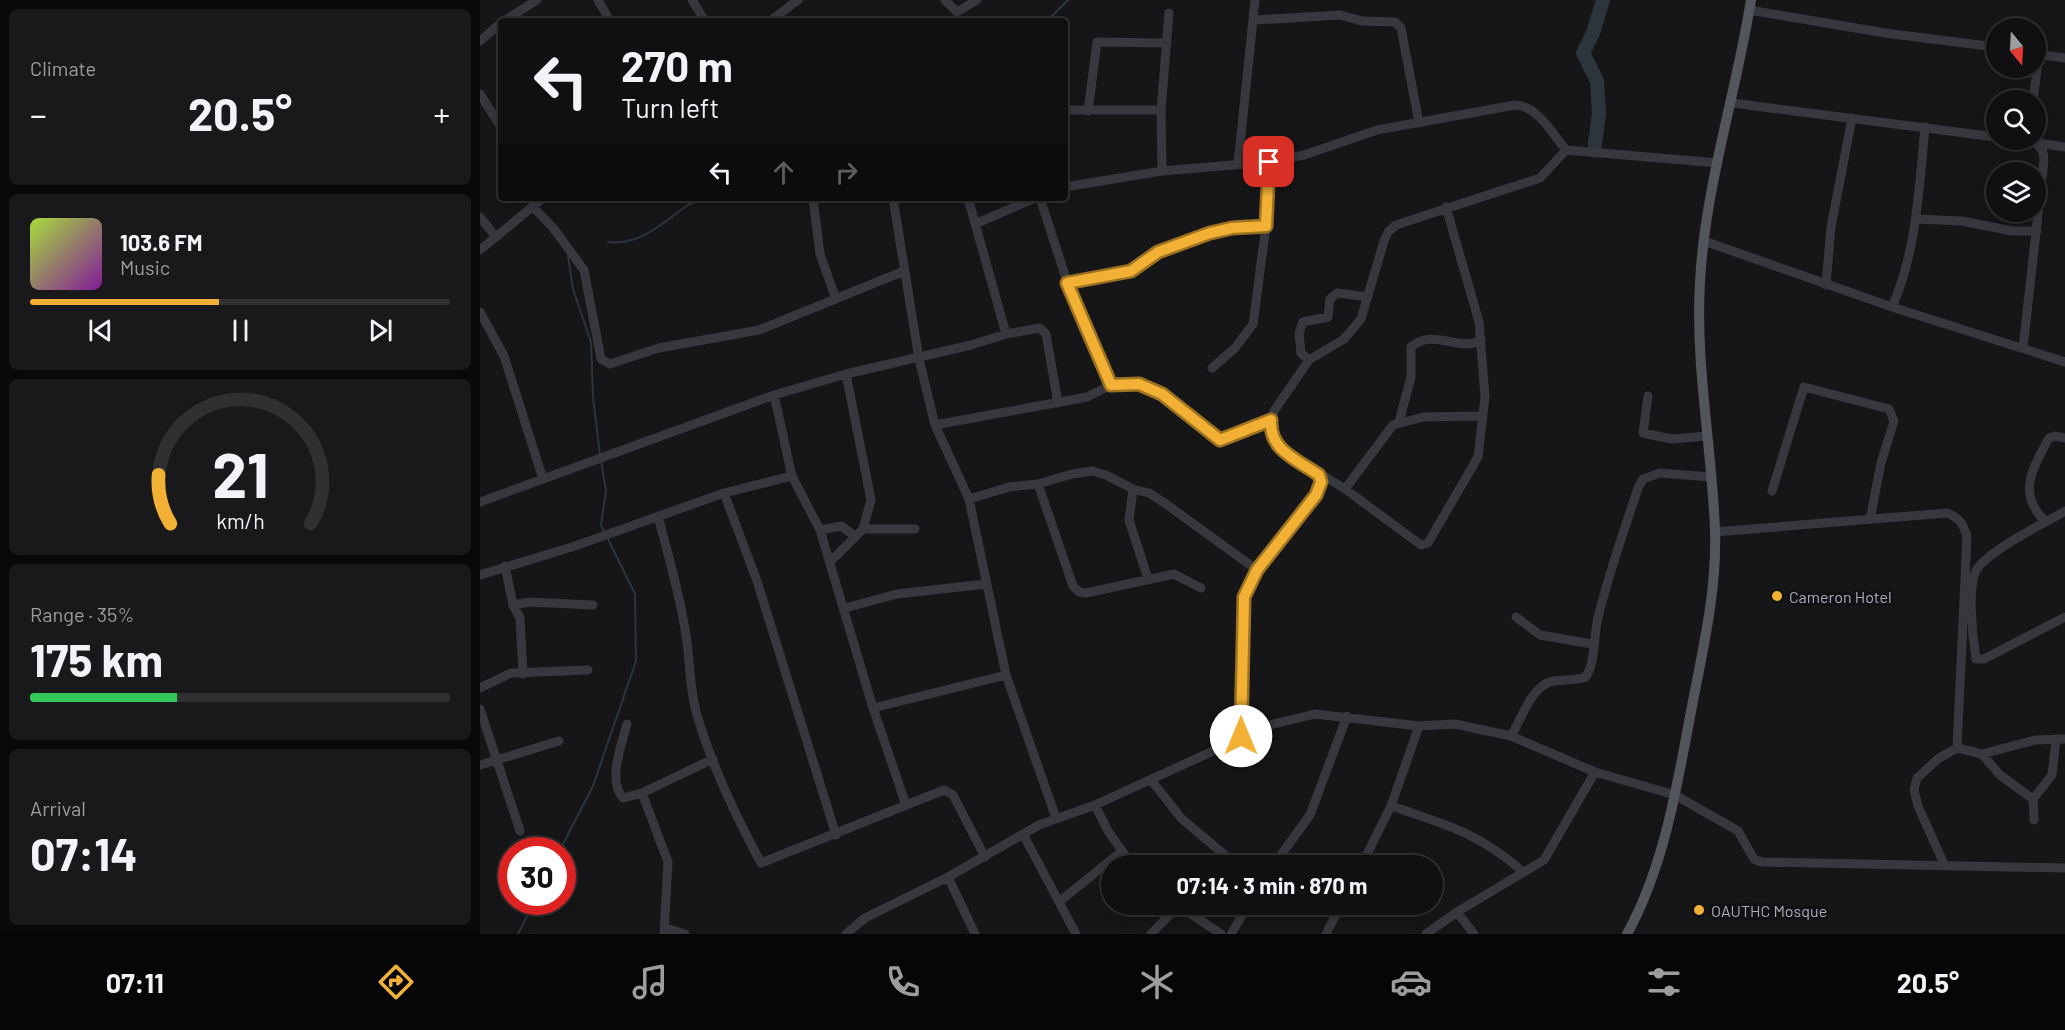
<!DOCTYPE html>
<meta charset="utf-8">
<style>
:root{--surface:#101012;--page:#19191b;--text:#f1f3f6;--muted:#9c9d9f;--line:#303032;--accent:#f2b134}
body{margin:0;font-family:Barlow,sans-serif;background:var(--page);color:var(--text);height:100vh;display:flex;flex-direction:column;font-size:22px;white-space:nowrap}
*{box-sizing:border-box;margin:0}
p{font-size:20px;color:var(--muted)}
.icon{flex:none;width:33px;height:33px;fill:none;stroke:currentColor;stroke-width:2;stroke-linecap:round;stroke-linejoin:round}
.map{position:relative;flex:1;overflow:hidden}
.side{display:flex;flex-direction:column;gap:9px;padding:9px;background:#09090a;width:480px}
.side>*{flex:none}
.banner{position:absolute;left:18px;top:18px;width:570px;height:183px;border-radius:6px;box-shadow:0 3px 15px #0003,0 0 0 2px var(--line);background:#101012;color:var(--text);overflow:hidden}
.needle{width:39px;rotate:162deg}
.tools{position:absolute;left:1506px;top:18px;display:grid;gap:12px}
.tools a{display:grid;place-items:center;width:60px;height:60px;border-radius:50%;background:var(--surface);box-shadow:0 3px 15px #0003,0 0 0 2px var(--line);font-size:30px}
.speed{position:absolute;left:18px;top:837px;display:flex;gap:12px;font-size:30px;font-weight:700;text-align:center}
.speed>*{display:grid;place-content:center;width:78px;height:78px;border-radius:50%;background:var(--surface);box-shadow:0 3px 15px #0003,0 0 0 2px var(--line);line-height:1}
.speed .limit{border:9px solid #d22;background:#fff;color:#111}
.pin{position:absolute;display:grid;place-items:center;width:51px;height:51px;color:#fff;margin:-26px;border-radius:12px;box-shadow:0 3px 9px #0006}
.me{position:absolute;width:66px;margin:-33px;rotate:0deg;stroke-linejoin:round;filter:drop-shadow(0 0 4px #0008)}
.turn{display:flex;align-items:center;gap:21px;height:126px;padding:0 24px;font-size:27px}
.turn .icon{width:78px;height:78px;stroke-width:2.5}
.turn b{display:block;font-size:42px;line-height:51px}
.lanes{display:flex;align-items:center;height:57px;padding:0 24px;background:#0003;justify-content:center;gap:30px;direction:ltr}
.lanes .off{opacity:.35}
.big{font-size:45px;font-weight:700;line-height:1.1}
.side .widget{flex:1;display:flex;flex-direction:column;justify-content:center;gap:9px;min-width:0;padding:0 21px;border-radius:9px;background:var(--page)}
.side .dial{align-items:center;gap:0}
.dial svg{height:156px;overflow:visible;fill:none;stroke:var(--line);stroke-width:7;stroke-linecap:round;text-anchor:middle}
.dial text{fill:var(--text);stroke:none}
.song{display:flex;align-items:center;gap:18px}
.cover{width:72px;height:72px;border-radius:9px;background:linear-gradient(135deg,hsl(80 70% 55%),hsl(290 70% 35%))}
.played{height:6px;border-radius:3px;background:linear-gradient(90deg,var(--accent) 45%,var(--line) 45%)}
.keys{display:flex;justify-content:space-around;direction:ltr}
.heat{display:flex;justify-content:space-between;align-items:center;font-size:33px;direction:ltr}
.charge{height:9px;border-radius:4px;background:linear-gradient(90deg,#34c759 35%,var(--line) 0)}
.trip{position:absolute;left:621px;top:855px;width:342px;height:60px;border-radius:30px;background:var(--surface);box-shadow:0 3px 15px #0003,0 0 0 2px var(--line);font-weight:700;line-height:60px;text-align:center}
.menu{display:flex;height:96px;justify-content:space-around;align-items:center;background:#060607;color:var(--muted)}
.menu .icon{width:42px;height:42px}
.menu .on{color:var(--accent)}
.menu b{font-size:27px;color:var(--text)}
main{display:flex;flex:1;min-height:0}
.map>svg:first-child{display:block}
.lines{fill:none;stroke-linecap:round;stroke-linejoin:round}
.stream{stroke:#2c353c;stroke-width:2}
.river{stroke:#2c353c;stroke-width:14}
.minor{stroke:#37383d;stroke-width:9}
.major{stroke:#53555c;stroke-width:10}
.route-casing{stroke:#9d7322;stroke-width:15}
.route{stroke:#f2b134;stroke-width:10}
.poi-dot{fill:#f2b134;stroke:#111113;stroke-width:2}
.labels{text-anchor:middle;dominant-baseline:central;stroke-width:6;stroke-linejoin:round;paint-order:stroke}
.poi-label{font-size:16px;fill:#a8adb8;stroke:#111113;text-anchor:start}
</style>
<main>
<section class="side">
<div class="widget"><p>Climate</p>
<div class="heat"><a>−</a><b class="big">20.5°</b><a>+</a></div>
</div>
<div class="widget">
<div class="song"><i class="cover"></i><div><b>103.6 FM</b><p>Music</p></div></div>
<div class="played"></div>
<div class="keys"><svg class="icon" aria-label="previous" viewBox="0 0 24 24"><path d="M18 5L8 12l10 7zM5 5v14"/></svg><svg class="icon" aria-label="pause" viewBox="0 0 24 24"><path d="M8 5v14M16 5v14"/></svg><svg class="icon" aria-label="next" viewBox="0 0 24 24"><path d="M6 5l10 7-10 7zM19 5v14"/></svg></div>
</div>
<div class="widget dial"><svg viewBox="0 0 100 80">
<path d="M14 69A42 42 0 1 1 86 69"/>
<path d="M14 69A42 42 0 0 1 8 44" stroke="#f2b134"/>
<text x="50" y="56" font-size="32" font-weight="700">21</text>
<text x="50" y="72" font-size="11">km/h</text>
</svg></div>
<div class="widget"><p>Range · 35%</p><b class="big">175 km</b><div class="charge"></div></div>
<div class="widget"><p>Arrival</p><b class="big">07:14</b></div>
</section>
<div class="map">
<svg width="1585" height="934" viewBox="0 0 1585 934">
<rect width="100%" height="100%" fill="#161618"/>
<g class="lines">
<!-- stream -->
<path class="stream" d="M567,21L588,0
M128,242C161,246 183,222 208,205C213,202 219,202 225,198
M88,256L93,289L111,342L113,397L120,455
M121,460L126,491L121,525L125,534
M80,850L113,786L156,661L155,594L128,539
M38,934L54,902"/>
<!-- river -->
<path class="river" d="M1114,151L1119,113L1117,81L1103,53L1113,33L1123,0"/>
<!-- minor -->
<path class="minor" d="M118,0L130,21
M212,0L225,21
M465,0L477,12L497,0
M1269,10L1405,33L1516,47
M775,20L860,15L882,21L915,22L921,28L939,123
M24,21L57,0
M290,21L318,0
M0,41L21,23
M1556,54L1585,58
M0,94L21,127
M1553,100L1559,55
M1252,103L1516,137
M585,110H681
M608,111L617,42L687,43
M1538,140L1585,147
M758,164L775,0
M682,171L681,110L689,13
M585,187L682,171L789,162L824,155L897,130L1035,105C1058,106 1072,133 1086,150L1238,163
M333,198L340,254L356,299
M413,198L439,359L455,425L489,499L526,675L576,818
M488,198L526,334
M560,198L594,303L631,385
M53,207L74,229L104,270L121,359L130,364L179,348L279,330L424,271
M966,207L999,322L1005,397L998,457L948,543L941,545L865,489L801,449L792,439L791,420L794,411L829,360L864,339L881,319L904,241L908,232L916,225L1060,178L1086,150
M0,217L16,237
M1436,219L1482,221L1532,231H1557
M495,224L555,198
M1224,241L1412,307L1585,362
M0,250L63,198
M587,283L651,271L678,252L730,233L752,228L786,226
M1346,285L1351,227L1372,118
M1412,307C1437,250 1439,188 1445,127
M0,312L24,356L63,479
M1543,348L1564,160L1563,152L1554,140
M829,360L821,353L819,333L823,322L848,317L850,299L857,293L888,297
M732,368L755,348L773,324L786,226L789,162
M294,395L312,476L340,530L393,708L426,805
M1168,396L1163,433L1191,439L1227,436
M919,422L931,377V347C954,327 978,353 1001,340
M455,425L607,397L631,385L659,384L682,394L740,440L791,420
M558,484L593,586L599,592L606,593L694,574L721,588
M653,489L649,520L668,579
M865,489L913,425L943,417L1001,416
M1292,491L1324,387L1409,409L1414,421L1401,463L1390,519
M244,493L277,581L356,835
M489,499L529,487L558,484L592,474L612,471L626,475L653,489L669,493L686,504L777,570
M0,502L294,395L366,374L491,345L526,334L560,328L566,334L578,403
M1585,511C1565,523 1505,552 1496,571C1487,588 1493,640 1496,659H1504L1585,617
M178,516C189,558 201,600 207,642C210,667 210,691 217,715C232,766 256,817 281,863L464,790L473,795L505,857
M1566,522C1536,494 1553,468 1569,438L1575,436L1585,438
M383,529H435
M340,530L361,526L375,536
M1235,532L1467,513C1480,518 1483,524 1487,536L1477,748
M350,562L383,529L391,500L366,374
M25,566L33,605L40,618L43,674
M0,575L95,546L244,493L312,476
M33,605L49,602L113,605
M365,608L417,594L506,584
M1036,617L1060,635L1112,644
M0,688L31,673L108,670
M393,708L526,675
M0,709L40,831
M147,724C142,744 127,780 143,798L162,793L233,759
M1031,736C1042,718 1051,686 1073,681C1085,679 1095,681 1106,677C1116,660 1113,638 1118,618C1128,575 1144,531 1158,488L1163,479L1180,473L1231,477
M761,737L764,598L777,570L836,495L841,482L839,475
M1502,754L1520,775L1553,799
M0,765L79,741
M671,780L702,819L758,866
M162,793L188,862L184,934
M615,805L628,831L653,866
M911,806C964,824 1000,833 1043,872
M1554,820L1553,799L1572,775L1576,739
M543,834L596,934
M1464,864L1438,806L1434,790L1437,778L1459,758L1477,748L1502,754L1555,740L1585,739
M793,866L830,815L867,716
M881,866L911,806L939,726
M468,877L495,934
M579,902L642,851
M696,904L741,934
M977,912L994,934
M186,928L205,934
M366,934L385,918L468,877L559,825L615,805L790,725L835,714L939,726L975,724L1031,736L1115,772L1195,795L1258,831L1274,859L1281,862L1585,868
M671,934L698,906
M751,934L769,904
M846,934L861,904
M946,934L977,912L1064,860L1115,772"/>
<!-- major -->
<path class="major" d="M1147,934C1186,863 1198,779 1213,701C1224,644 1237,588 1235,530C1232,448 1215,365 1220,282C1225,187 1256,94 1271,0"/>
</g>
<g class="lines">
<defs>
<path id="route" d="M761,736L764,597L777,570L836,495L841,482L839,475C816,459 789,450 791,420L740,440L682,394L659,384L631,385L587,283L651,271L678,252L730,233L752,228L786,226L789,162"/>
</defs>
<!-- route casing -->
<use href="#route" class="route-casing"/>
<!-- route -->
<use href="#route" class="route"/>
</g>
<!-- markers -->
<g class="poi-dot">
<circle cx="1297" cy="596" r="6"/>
<circle cx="1219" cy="910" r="6"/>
</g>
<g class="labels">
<!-- poi labels -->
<g class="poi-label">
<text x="1309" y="596">Cameron Hotel</text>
<text x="1231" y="910">OAUTHC Mosque</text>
</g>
</g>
</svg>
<div class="tools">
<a><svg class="needle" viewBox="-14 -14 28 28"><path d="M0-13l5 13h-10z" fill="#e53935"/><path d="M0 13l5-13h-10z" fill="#9c9d9f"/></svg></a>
<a><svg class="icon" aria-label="search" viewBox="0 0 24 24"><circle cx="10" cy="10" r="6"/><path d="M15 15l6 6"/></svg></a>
<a><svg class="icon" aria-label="layers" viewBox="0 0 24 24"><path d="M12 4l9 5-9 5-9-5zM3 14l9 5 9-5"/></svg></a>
</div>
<div class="speed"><div class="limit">30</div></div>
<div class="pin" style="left:789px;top:162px;background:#d93025"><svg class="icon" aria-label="arrive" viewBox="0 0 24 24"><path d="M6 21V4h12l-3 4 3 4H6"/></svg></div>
<svg class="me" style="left:761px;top:736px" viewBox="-20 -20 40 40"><circle r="19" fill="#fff"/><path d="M0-13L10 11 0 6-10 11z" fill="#f2b134"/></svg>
<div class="trip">07:14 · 3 min · 870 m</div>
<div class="banner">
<div class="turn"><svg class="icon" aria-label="left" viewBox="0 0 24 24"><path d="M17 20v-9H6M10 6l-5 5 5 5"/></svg><div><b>270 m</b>Turn left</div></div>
<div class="lanes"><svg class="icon" aria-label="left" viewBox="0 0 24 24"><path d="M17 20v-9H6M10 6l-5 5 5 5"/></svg><svg class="icon off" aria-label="ahead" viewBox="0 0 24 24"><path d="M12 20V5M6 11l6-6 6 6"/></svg><svg class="icon off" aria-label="right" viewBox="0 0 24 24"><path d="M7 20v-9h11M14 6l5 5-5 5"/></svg></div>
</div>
</div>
</main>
<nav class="menu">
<b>07:11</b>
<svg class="icon on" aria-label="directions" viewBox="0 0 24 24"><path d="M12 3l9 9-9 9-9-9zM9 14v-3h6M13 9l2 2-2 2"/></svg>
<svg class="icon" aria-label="music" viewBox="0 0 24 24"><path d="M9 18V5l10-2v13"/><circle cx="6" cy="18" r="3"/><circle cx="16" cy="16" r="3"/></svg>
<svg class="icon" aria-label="phone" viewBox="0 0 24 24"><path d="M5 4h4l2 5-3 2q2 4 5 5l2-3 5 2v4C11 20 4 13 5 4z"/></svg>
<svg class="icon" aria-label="climate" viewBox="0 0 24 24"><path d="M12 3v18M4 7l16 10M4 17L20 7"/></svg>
<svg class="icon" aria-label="car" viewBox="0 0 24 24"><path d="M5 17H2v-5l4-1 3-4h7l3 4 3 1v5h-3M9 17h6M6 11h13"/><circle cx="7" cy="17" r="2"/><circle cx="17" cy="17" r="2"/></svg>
<svg class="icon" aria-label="filters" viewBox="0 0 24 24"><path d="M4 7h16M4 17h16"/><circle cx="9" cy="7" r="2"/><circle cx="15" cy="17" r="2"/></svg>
<b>20.5°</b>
</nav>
